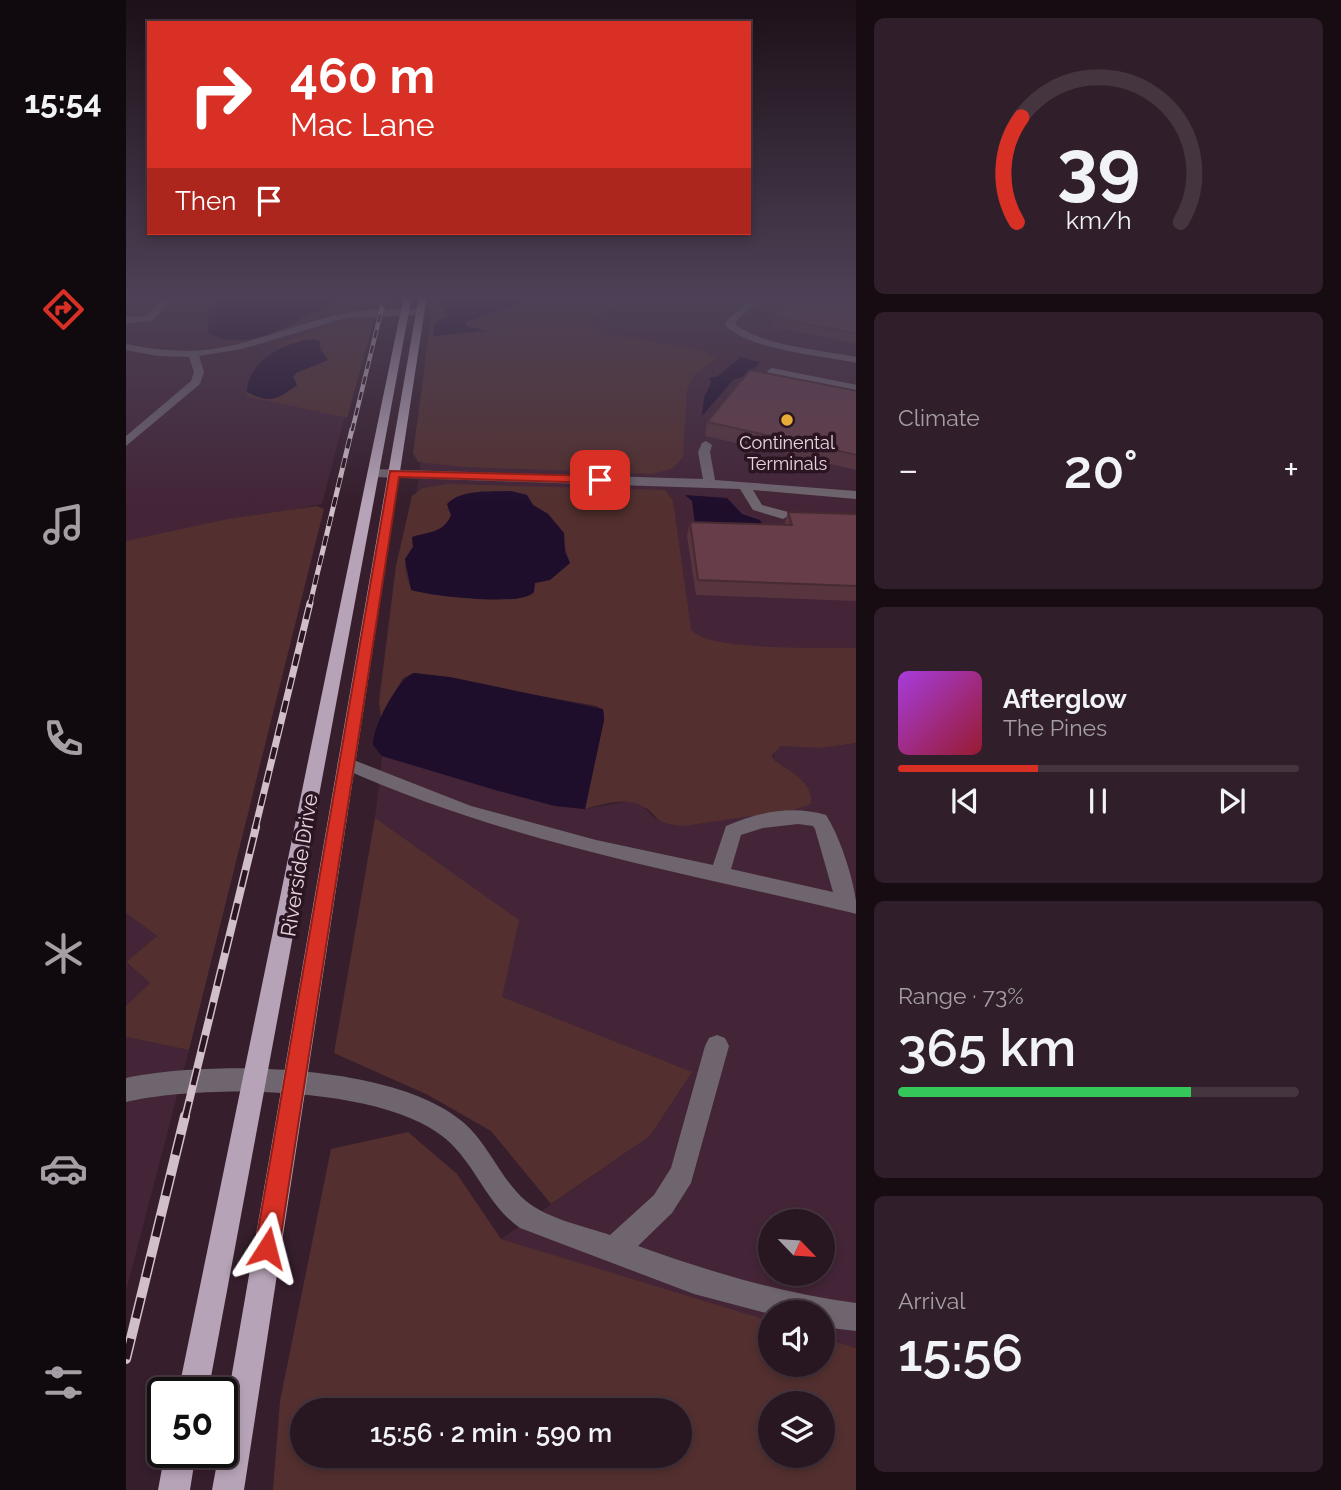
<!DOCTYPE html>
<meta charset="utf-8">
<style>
:root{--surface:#281621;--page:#301f2a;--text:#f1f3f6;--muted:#a59fa5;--line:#44353f;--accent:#d93025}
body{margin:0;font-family:Raleway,sans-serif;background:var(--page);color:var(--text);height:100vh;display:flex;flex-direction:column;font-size:26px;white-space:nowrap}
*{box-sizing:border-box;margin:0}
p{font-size:23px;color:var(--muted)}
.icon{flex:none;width:38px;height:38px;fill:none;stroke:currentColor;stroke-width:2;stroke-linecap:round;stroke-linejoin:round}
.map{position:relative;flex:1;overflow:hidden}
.panel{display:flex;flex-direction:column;gap:18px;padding:18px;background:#160c12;width:485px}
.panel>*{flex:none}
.guide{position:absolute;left:21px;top:21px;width:604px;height:214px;border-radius:0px;box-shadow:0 4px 10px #0003,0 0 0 2px var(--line);background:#d93025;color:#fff;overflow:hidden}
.needle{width:46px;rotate:115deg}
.fabs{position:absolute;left:632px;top:1209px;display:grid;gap:14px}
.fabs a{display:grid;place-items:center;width:77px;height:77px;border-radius:50%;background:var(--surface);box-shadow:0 4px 10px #0003,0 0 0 2px var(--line);font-size:35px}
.speed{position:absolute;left:21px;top:1377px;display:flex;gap:14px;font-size:35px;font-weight:700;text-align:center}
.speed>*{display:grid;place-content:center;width:91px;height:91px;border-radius:50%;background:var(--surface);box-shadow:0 4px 10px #0003,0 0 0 2px var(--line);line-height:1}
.speed .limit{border:4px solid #111;border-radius:10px;background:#fff;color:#111}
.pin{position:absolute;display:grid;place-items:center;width:60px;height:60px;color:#fff;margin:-30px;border-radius:14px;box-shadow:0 4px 10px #0006}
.me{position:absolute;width:77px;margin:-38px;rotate:9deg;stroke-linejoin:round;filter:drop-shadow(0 0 5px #0008)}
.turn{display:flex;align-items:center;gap:24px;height:147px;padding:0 28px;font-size:32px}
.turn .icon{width:91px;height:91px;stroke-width:2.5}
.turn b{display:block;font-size:49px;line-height:60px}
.then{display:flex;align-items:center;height:66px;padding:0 28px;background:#0003;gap:14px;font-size:26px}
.big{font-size:52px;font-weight:600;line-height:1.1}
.panel .card{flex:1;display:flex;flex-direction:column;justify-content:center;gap:10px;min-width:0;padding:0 24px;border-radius:10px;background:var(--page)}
.panel .dial{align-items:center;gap:0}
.dial svg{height:182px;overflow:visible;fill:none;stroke:var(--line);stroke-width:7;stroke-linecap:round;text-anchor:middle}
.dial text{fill:var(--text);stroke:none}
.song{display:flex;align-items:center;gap:21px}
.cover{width:84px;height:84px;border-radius:10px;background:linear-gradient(135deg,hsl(280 70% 55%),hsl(350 70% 35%))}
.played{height:7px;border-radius:4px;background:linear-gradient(90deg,var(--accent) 35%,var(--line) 35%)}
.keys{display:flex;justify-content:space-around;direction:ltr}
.heat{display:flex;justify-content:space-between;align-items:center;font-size:38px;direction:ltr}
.charge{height:10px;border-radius:5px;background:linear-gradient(90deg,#34c759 73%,var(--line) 0)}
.trip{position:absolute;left:164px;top:1398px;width:402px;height:70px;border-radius:35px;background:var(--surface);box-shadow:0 4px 10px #0003,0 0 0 2px var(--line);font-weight:600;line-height:70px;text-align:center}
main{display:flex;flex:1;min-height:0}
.menu{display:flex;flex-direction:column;width:126px;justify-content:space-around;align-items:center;background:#10090d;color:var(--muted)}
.menu .icon{width:49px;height:49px}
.menu .active{color:var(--accent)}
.menu b{font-size:32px;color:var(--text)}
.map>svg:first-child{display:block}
.built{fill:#432537;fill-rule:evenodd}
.green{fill:#53302f;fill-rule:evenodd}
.water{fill:#1e0e2c}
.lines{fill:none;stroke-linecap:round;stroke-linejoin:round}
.minor{fill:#6e656f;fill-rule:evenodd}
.major{fill:#b6a3b7;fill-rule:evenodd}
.rail-far4-casing{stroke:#d0bec8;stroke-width:4.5}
.rail-far3-casing{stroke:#d0bec8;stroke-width:5}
.rail-far2-casing{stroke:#d0bec8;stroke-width:7}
.rail-far1-casing{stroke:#d0bec8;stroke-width:8}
.rail-casing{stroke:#d0bec8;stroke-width:10}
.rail-far4{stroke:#2b1522;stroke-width:2.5;stroke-dasharray:8;stroke-linecap:butt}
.rail-far3{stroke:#2b1522;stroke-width:3.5;stroke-dasharray:10;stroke-linecap:butt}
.rail-far2{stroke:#2b1522;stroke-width:4.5;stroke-dasharray:12;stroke-linecap:butt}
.rail-far1{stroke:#2b1522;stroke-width:5;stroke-dasharray:17;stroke-linecap:butt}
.rail{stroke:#2b1522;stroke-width:7;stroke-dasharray:21;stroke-linecap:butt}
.wall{fill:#58343e}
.building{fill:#663d48;stroke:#472b32;stroke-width:2}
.route{fill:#d93025;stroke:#8d1f18;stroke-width:2}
.poi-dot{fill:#e9ab38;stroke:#2b1522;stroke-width:2.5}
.labels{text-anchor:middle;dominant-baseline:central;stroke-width:7;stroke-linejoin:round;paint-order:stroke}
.far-poi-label{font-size:18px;fill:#e6d5de;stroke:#2b1522}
.street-label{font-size:21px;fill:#e6d5de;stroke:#2b1522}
</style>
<main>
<nav class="menu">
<b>15:54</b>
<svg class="icon active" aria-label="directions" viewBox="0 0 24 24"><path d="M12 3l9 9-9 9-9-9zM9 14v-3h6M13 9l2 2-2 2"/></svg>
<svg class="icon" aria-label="music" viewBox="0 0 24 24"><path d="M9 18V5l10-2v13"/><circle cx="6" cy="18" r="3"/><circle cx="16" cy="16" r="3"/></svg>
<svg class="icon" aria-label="phone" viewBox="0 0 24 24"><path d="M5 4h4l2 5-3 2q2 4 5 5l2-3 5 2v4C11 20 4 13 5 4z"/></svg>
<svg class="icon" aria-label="climate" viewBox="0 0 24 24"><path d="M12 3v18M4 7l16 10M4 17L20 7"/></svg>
<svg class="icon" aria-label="car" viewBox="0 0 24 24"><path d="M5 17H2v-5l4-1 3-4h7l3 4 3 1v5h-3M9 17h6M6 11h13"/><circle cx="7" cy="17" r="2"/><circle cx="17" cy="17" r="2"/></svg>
<svg class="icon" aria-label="filters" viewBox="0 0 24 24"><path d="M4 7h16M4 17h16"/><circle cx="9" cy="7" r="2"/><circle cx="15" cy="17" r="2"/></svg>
</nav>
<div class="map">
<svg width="731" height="1490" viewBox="0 0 731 1490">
<rect width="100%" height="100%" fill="#361e2c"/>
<!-- built -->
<path class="built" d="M0,295H250L196,504L0,543Z
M317,295H730V658L272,629Z
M730,743V1348L697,1338L696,1312H644V1323L375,1239L524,1136L565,1073L376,997L249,818L256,756L429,806L459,809L503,801L516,805L529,819L679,783L648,760V750L655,746L695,748ZM644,1222H696V1274H644Z
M0,913L31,936L0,962Z
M0,963L25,983L0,1006Z
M0,1037L63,1050L0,1291Z"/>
<!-- green -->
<path class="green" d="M203,295H224L204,313L158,330L177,317L197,311L206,303Z
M308,295H313L312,301L321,315L316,320L312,336L356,330L341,326L339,322L387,306L397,300L398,295H508L469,316L465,323C499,347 567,339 590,359L568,375L561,390L557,457L547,468L528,474L338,467L292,462L287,453Z
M249,316L221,418L120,396L121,392C140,403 157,399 171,384L167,377L170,373L200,361L193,340H180L150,348L157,342L216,319Z
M322,484L539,490L547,501L565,629C578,652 701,647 730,648V743L695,748L655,746L646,755L648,760C664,772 687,781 685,804L668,810L557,826C524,823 534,814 514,805C498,797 475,805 459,809L478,720V712L471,706L288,673L277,678L255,717L253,702L270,566L286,496L297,488ZM385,491L401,495L407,505L422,514L434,528L444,563L424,580L409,583L392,599L310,595L286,590C278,575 276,559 287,547L286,537C302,532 319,533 325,515L321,508C340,491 361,492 385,491Z
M191,506L198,509L63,1050L0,1037V1006L24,983L0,962L31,936L0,913V541L102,519Z
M249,818L393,920L376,997L566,1072L524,1136L425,1204L365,1131L302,1095L208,1053Z
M282,1132L331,1174L375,1239L644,1321V1365H696L697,1338L730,1348V1490H147L154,1401L205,1149ZM644,1404H696V1456H644ZM177,1410H555V1456H177Z"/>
<!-- water -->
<path class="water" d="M100,295H203L207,302C197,313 186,311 174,319C147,335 114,349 82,333L83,317L79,313Z
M313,295H398L397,300L391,305L339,322L341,326L360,331L307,336L308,324L321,315L312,304Z
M188,339L194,342V349L202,360L170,373L167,377L171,385C152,398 146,405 121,392C122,360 161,341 188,339Z
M615,357L634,362L620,376L607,380L576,416L578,397L585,383L583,378L592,376Z
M385,491L401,495L407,505L422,514L438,533L439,552L444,563L424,580L409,583L408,592C397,607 305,596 285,590L279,559L287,547L286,537C302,532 318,533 325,515L321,504C335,489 365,492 385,491Z
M559,495L601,498L616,514L634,520L637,526L569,524L566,501Z
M288,673L324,677L477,709L478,720L459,809L429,806L369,790L256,756L247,745C246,728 272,678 288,673Z"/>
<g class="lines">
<!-- minor -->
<path class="minor" d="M6,295H37L45,301L26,321L0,323V317L20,316L35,301Z
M631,295H640L610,321L609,324C636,346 696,350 731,357V363C696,356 623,350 599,325L601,320Z
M256,309H294L299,312L294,315L220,318L116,349L73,356L78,372L74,384L0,446V436L65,381L68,372L63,357L31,356L0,350V344C29,350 57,353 87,349C145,340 197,310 256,309Z
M646,368L731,385V391L642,373L641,371Z
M580,441L586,445L584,452L589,480L731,491V499L627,490L636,505L662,512L664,515L657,519L627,510L614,489L247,477L241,473L247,469L577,479L572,452L576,443Z
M220,757L345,806L470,840L587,865L600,826C632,812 666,805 700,815C715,838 731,888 731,914C556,872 379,842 214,767L211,763ZM672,824L687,826L689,829L707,892L605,869L615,835L637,828Z
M591,1035L599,1038L603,1046L565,1183L546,1213L512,1246C582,1271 656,1294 731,1303V1331L696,1327V1312L644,1314L568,1294L394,1228C361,1205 350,1165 320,1139C257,1085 78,1084 0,1102V1078C85,1060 268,1063 337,1122C363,1144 374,1179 400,1201C422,1219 458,1226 484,1235L528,1195L545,1168L579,1046L583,1038Z"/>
<!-- major -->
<path class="major" d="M278,295H286L82,1393H52Z
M293,295H301L118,1490H86L93,1452H96V1431Z
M39,1452H70L64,1490H32Z"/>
<defs>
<path id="rail-far4" d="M226,431L259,295"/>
<path id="rail-far3" d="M184,604L226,429"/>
<path id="rail-far2" d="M129,829L184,603"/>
<path id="rail-far1" d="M59,1118L130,827"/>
<path id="rail" d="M0,1359L59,1116"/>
</defs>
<!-- rail-far4 casing -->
<use href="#rail-far4" class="rail-far4-casing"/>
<!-- rail-far3 casing -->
<use href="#rail-far3" class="rail-far3-casing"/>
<!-- rail-far2 casing -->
<use href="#rail-far2" class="rail-far2-casing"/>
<!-- rail-far1 casing -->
<use href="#rail-far1" class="rail-far1-casing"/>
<!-- rail casing -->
<use href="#rail" class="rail-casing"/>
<!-- rail-far4 -->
<use href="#rail-far4" class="rail-far4"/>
<!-- rail-far3 -->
<use href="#rail-far3" class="rail-far3"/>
<!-- rail-far2 -->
<use href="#rail-far2" class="rail-far2"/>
<!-- rail-far1 -->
<use href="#rail-far1" class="rail-far1"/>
<!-- rail -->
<use href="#rail" class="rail"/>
</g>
<!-- wall -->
<path class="wall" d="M670,295H731V344L645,326L647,317L669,297Z
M731,391V470L579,436L581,422Z
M662,512L731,514V601L570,595L561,536L564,522L658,525Z"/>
<!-- building -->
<path class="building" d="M672,295H731V334L647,317Z
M624,370L731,391V455L581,422Z
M662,512L731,514V586L572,580L564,522L666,525Z"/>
<!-- sky -->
<linearGradient id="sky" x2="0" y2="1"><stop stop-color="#1e1018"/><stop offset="0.59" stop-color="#4c4156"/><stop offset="1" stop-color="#4c4156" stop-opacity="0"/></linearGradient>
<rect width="731" height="504" fill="url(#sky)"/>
<!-- route -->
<path class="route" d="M264,471L474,476L479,480L474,483L273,477L153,1248L150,1256L141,1260L132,1256L129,1248Z"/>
<!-- markers -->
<circle class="poi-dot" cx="661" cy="420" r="7"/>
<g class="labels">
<!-- far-poi labels -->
<g class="far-poi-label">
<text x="661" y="442">Continental<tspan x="661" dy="21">Terminals</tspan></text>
</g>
<!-- street labels -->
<g class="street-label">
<text transform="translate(173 865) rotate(-81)">Riverside Drive</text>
</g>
</g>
</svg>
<div class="fabs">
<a><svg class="needle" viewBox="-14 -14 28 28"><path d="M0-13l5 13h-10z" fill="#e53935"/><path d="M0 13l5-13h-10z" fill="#a59fa5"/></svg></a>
<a><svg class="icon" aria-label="sound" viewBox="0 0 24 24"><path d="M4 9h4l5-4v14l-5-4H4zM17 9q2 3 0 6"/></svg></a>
<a><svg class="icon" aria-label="layers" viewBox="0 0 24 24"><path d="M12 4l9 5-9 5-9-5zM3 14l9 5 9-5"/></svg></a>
</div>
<div class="speed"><div class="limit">50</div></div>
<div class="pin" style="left:474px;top:480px;background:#d93025"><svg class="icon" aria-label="arrive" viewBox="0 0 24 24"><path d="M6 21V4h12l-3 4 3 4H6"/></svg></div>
<svg class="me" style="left:141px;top:1248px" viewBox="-20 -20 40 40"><path d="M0-17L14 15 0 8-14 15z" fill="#d93025" stroke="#fff" stroke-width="4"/></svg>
<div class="trip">15:56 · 2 min · 590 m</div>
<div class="guide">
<div class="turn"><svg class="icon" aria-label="right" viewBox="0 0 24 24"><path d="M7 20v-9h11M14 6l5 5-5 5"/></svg><div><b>460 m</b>Mac Lane</div></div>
<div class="then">Then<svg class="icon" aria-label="arrive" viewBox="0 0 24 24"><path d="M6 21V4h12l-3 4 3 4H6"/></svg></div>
</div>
</div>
<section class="panel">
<div class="card dial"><svg viewBox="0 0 100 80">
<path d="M14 69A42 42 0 1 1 86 69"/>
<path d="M14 69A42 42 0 0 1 16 23" stroke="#d93025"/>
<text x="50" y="56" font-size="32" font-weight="700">39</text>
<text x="50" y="72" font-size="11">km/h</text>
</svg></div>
<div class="card"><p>Climate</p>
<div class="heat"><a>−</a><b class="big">20°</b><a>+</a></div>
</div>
<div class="card">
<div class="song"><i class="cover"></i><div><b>Afterglow</b><p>The Pines</p></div></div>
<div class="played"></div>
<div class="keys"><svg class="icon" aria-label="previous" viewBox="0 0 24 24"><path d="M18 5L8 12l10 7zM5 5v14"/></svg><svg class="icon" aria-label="pause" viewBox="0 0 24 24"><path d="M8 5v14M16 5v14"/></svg><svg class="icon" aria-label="next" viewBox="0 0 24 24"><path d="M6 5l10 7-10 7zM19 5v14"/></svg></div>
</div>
<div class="card"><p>Range · 73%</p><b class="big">365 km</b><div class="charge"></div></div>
<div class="card"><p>Arrival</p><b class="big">15:56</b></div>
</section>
</main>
